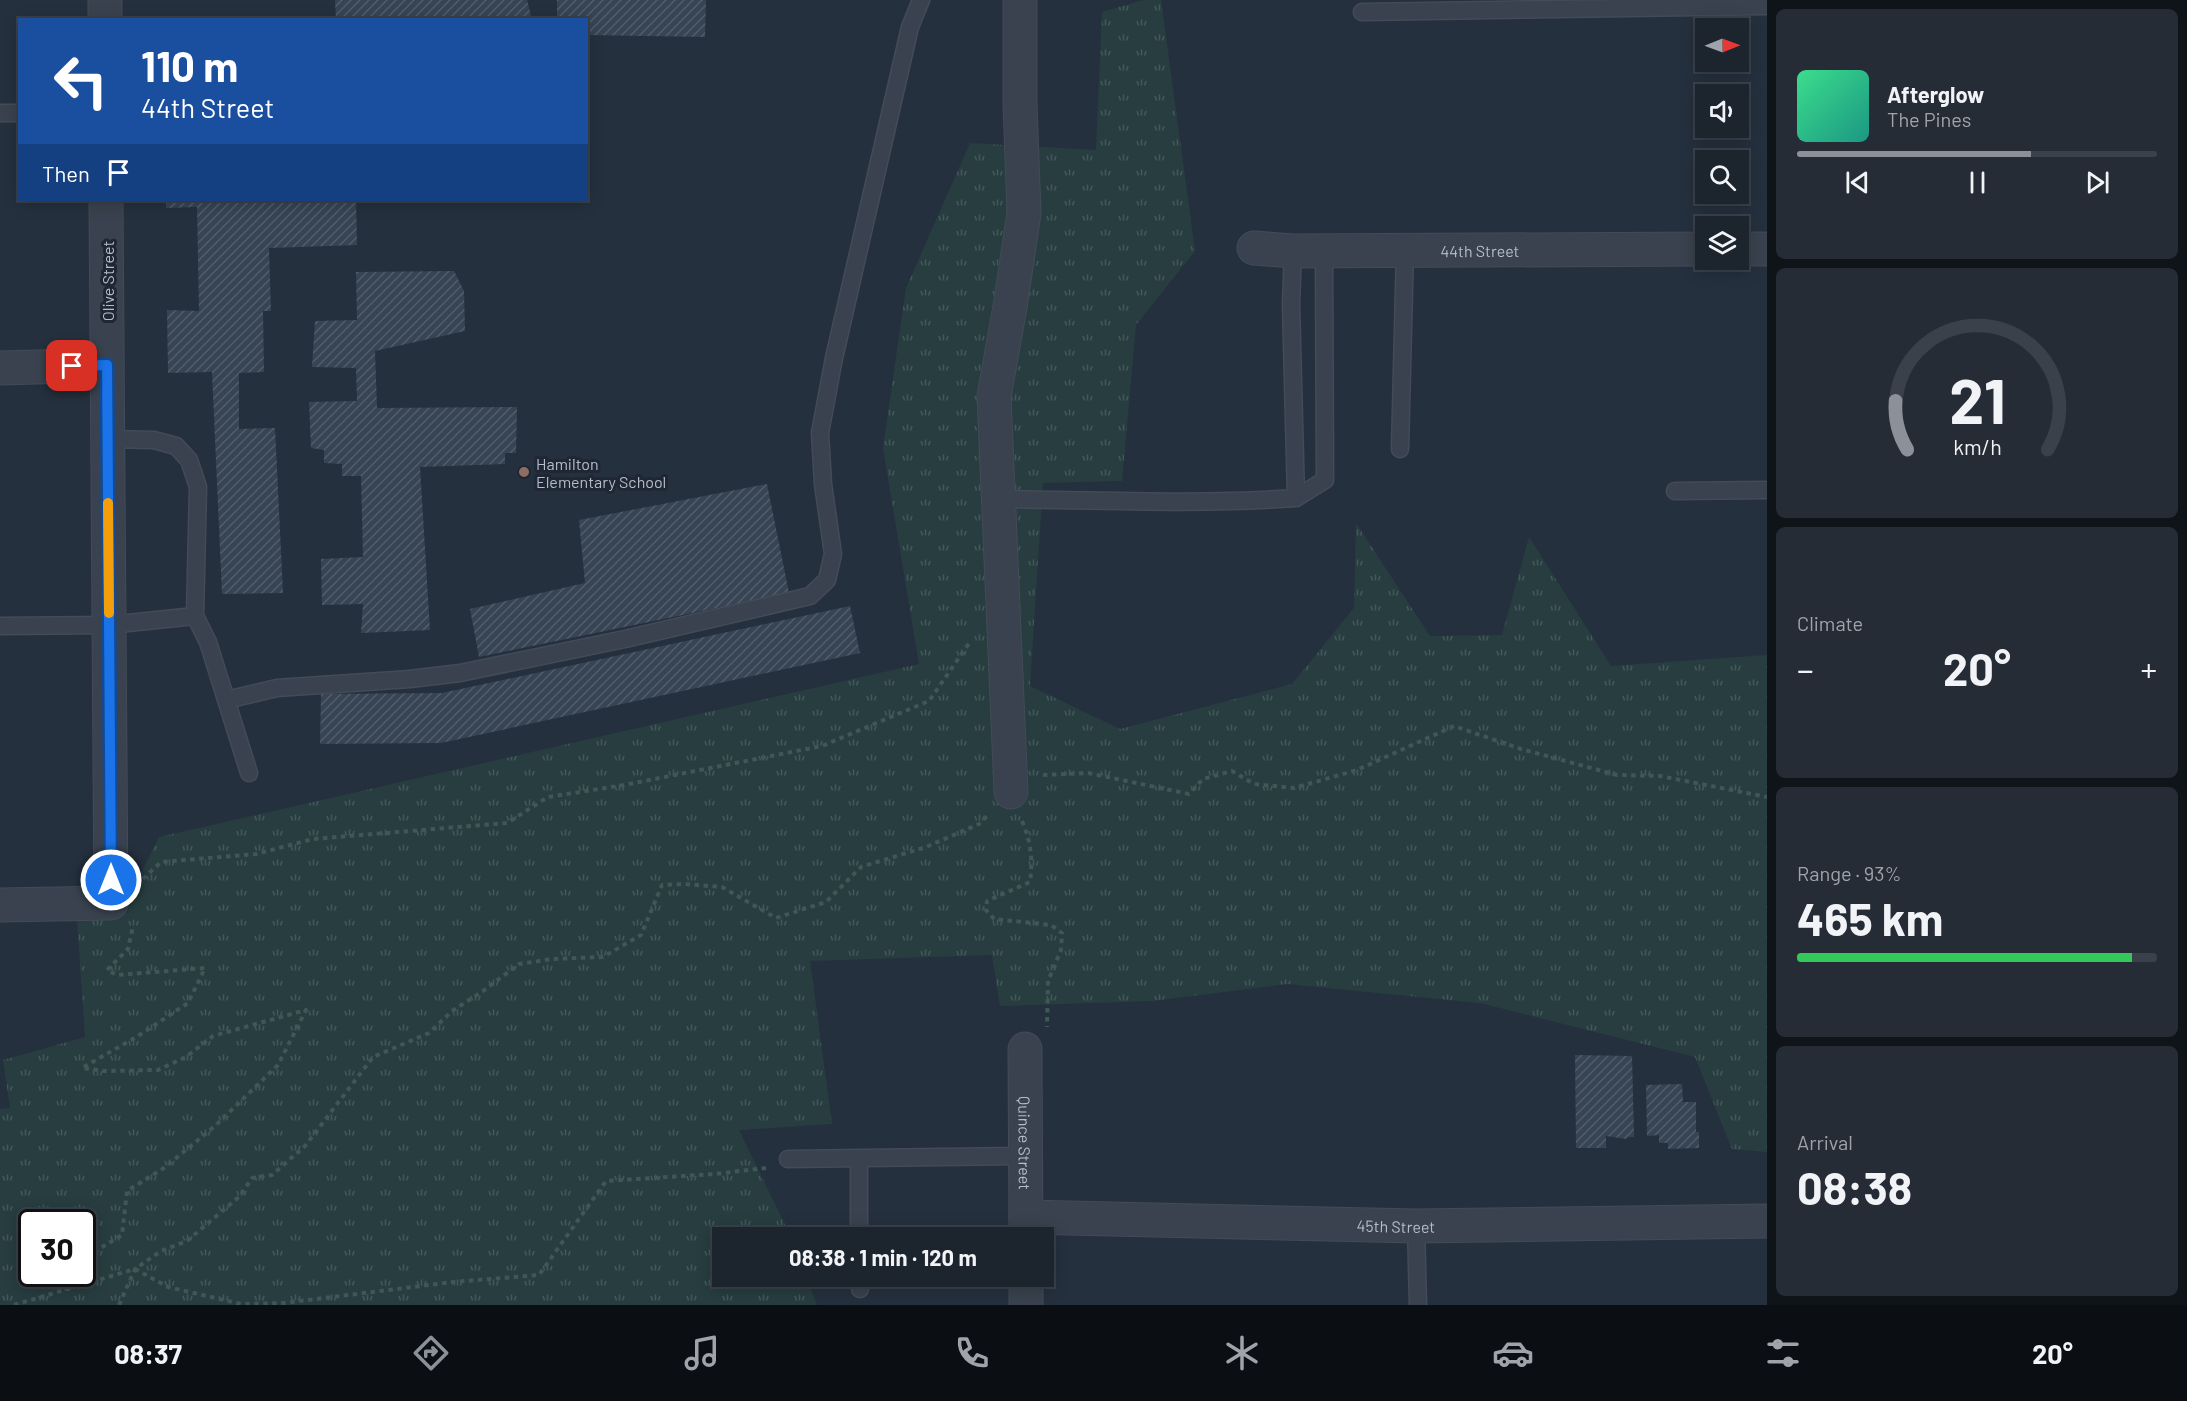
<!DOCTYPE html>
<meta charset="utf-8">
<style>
:root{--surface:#1c242e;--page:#252c36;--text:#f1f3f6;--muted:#a0a4aa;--line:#3a414a;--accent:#8c9099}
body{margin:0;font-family:Barlow,sans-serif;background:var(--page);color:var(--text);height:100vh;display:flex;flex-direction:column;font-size:22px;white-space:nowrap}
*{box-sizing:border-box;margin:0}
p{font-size:20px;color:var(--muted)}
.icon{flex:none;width:33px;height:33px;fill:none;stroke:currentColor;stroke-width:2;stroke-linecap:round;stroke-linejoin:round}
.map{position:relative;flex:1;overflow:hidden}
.panel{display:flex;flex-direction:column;gap:9px;padding:9px;background:#0f1419;width:420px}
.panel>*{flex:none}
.banner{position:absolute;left:18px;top:18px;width:570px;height:183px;border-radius:0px;box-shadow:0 3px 15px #0003,0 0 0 2px var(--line);background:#1a4fa0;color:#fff;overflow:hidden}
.needle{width:39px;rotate:89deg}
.tools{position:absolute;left:1695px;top:18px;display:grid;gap:12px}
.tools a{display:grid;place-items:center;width:54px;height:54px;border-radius:0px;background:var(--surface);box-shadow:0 3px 15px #0003,0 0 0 2px var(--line);font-size:30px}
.speed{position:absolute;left:18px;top:1209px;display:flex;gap:12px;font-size:30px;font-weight:700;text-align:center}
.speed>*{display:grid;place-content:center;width:78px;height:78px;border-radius:50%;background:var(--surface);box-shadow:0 3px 15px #0003,0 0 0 2px var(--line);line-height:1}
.speed .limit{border:3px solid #111;border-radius:9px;background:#fff;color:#111}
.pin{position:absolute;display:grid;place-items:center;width:51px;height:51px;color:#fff;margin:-26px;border-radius:12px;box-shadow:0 3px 9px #0006}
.me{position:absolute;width:66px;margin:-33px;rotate:0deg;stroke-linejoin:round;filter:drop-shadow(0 0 4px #0008)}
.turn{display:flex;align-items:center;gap:21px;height:126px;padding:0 24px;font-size:27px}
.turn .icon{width:78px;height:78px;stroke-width:2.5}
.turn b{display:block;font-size:42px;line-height:51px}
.then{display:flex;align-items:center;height:57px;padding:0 24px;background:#0003;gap:12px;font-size:22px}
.big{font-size:45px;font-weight:700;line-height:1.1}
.panel .tile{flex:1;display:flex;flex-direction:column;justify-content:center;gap:9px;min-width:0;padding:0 21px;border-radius:9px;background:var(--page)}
.panel .dial{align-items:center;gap:0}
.dial svg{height:156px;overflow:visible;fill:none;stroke:var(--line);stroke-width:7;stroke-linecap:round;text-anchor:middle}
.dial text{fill:var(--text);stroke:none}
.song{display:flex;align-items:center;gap:18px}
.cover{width:72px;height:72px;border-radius:9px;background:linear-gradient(135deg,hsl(150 70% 55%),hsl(170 70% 35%))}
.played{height:6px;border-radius:3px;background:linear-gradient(90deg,var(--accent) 65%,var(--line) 65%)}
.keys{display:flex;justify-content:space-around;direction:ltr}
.heat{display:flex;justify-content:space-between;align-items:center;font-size:33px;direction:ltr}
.charge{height:9px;border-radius:4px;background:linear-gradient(90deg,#34c759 93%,var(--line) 0)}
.trip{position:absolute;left:712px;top:1227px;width:342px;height:60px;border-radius:0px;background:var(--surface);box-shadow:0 3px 15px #0003,0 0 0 2px var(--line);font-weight:700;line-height:60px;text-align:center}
.tab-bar{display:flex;height:96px;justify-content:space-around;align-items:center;background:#0b0e12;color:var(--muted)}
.tab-bar .icon{width:42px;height:42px}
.tab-bar .active{color:var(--accent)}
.tab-bar b{font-size:27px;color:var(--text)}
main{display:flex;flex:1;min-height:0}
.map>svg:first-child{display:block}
.grass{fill:url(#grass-tufts);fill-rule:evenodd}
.building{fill:url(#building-hatch)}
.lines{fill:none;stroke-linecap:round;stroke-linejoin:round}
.service-casing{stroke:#424b57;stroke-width:19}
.minor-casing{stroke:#424b57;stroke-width:35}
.path{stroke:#405657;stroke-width:4;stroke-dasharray:4.5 4.5;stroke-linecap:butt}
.service{stroke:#39424e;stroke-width:16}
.minor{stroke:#39424e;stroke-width:33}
.route-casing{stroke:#114b97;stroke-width:15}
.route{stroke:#1a73e8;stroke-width:10}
.slow{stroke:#f59e0b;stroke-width:10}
.education-dot{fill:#8d6e63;stroke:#1e2733;stroke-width:2}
.labels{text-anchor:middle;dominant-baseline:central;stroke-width:6;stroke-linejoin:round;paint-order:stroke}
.street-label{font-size:16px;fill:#b5bdc9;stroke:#1e2733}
.poi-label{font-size:16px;fill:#b5bdc9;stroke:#1e2733;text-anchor:start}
</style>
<main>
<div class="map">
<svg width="1767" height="1305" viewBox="0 0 1767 1305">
<defs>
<pattern id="grass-tufts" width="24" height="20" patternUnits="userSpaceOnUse" patternTransform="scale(1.5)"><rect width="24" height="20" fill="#273d3f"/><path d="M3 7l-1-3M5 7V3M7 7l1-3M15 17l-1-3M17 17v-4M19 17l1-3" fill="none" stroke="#445759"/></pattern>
<pattern id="building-hatch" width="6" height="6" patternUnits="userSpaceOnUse" patternTransform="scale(1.5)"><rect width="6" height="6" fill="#374454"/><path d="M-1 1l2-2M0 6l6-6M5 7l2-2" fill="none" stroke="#525d6b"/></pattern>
</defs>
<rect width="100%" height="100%" fill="#25303e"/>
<!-- grass -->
<path class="grass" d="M1143,0H1161L1195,251L1136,325L1122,481L1043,483L1030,686L1120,729L1292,684L1354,608L1356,523L1430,636L1502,635L1529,537L1611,666L1767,655V1152L1732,1149L1695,1057L1480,1003L1287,984L1152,1001L1000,1006L992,955L810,961L832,1124L739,1130L791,1237L723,1238V1276L806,1277L817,1305H0V1109L10,1108L3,1060L85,1037L77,919L119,917L159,837L919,664L883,448L906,288L970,143L1096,150L1102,12ZM32,1222H82V1274H32Z"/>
<!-- building -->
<path class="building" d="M335,0H527L532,20H336Z
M557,0H706L705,37L586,35V20H557Z
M166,200H356L357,245L269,248L271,311H263L264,372L239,373V429L275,428L283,593L222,594L212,372L168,373L167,310L199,311L197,207L166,208Z
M454,271L464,291L465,331L375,351L377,408L517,407L516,453H505V464L420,467L430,630L361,633L363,604L322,605L321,559L363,557L361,476H342V464L324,463V450L311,448L309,402L357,401L356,368L312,367L315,321L357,320L356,272Z
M767,484L789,593L479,657L470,609L585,583L579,520Z
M850,606L860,653L441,743L320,744L321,694L442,693Z
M1575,1055L1632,1056L1634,1137H1627V1139L1606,1136V1148H1576Z
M1682,1084L1683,1102H1696V1132H1699V1148L1668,1149V1143H1659V1135L1647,1136L1646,1085Z"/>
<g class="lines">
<defs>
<path id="service" d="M1362,12L1767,6
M0,113H20
M1400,449L1405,249
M1675,491L1767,490
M1296,498L1325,480L1324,250
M997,499C1096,500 1197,505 1296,498L1291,304L1293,251
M195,616L208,642L249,773
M0,626L109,625L195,616L198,487L189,460L176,446L154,440L108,439
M226,700L277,688L410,679L460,673L625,639L810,596L827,580L833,554L823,484L820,433L834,358L910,27L921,0
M859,1158V1238
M788,1159L1026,1156
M1416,1226L1418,1305
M860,1276V1289"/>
<g id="minor">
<path d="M105,0V20"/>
<path id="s1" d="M1254,248L1293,251L1706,249"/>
<path d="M1738,249H1767"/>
<path d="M0,368L107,365"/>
<path d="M1011,792L994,396L1010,307L1024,213L1020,104V0"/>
<path d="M0,905L111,903L106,200"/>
<path id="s2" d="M1025,1049L1026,1238"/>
<path id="s3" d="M1026,1217L1416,1226L1767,1221"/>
<path d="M1026,1305V1276"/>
</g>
</defs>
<!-- service casing -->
<use href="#service" class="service-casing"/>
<!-- minor casing -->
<use href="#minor" class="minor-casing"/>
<!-- path -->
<path class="path" d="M1043,775L1088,773L1189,794L1203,779L1232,771L1254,784L1294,788L1357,770L1454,726L1521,749L1617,775L1660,776L1767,797
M1022,821C1031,842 1033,860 1030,882L987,901L986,910L994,919L1051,925L1062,933L1061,950L1048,981L1047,1027
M143,879L161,862L256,854L313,839L507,823L548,797L624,785L822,746L929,701L970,642
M82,1265L89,1255L122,1235L127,1191L164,1168L215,1126L278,1065L306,1010L213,1036L186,1057L158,1070L105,1071L82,1068L138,1036L188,1003L205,968L117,975L107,970L128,949L133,926
M65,1290L77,1274
M14,1305L135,1269L168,1287L241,1304L284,1303L453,1282L539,1275L606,1181L714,1174L766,1168
M119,1305L135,1269L161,1251L187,1241L240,1196L252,1178L272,1175L305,1146L373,1057L429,1033L452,1011L483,991L519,964L552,959L603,957L641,935L662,885L684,884L722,887L776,918L826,902L861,867L926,847L979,824L989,814"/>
<!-- service -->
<use href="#service" class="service"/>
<!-- minor -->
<use href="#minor" class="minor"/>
</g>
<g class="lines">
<defs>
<path id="route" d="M72,366L107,365L111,880"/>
</defs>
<!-- route casing -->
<use href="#route" class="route-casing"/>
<!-- route -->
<use href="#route" class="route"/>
<!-- slow -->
<path class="slow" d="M108,503L109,613"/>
</g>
<!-- markers -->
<circle class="education-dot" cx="524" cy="472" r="6"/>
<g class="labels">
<!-- street labels -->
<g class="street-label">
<text stroke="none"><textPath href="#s1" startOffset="226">44th Street</textPath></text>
<text transform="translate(107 281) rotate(-90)">Olive Street</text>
<text stroke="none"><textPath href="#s2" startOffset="94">Quince Street</textPath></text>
<text stroke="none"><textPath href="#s3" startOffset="370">45th Street</textPath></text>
</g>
<!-- poi labels -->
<g class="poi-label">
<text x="536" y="463">Hamilton<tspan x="536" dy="18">Elementary School</tspan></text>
</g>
</g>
</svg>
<div class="tools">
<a><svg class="needle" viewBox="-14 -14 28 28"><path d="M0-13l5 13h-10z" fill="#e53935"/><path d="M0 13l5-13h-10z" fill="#a0a4aa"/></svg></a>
<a><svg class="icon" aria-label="sound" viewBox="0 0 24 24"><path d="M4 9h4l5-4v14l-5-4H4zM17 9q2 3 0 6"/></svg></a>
<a><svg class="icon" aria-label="search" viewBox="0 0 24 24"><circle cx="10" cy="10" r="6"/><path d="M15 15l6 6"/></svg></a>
<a><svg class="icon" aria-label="layers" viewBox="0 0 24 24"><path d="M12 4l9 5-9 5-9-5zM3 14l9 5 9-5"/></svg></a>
</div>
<div class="speed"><div class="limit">30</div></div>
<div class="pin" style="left:72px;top:366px;background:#d93025"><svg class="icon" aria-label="arrive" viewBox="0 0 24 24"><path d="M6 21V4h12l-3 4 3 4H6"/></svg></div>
<svg class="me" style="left:111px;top:880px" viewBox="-20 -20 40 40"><circle r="17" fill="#1a73e8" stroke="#fff" stroke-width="3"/><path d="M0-11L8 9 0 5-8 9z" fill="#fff"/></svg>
<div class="trip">08:38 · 1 min · 120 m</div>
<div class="banner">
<div class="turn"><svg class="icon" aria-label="left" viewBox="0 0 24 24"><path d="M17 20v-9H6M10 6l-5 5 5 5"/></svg><div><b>110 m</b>44th Street</div></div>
<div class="then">Then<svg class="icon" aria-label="arrive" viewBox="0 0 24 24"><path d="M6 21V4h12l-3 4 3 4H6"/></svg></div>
</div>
</div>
<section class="panel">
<div class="tile">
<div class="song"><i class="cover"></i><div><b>Afterglow</b><p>The Pines</p></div></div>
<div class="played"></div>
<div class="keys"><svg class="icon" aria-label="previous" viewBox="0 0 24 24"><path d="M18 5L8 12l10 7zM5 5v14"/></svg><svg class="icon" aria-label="pause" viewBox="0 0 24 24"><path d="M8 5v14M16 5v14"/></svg><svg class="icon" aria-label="next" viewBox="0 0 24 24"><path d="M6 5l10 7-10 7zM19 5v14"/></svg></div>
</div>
<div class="tile dial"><svg viewBox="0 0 100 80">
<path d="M14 69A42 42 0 1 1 86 69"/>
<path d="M14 69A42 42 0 0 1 8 44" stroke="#8c9099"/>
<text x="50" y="56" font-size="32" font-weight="700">21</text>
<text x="50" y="72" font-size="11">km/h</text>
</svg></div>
<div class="tile"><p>Climate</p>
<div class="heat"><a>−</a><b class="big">20°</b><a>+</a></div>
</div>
<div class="tile"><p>Range · 93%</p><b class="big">465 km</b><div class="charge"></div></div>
<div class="tile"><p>Arrival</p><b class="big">08:38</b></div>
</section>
</main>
<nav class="tab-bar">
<b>08:37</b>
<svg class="icon active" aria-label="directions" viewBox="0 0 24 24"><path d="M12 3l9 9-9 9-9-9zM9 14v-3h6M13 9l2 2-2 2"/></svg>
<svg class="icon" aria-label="music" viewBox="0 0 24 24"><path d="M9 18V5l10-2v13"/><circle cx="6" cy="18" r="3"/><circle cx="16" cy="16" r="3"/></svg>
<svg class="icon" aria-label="phone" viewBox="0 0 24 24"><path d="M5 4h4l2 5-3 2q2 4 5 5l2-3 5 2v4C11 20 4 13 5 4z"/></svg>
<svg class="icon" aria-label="climate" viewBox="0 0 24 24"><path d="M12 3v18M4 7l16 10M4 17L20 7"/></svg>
<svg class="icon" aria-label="car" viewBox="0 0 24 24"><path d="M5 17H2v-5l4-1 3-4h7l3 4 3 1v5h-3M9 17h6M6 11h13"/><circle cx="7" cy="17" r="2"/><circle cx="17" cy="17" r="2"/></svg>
<svg class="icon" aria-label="filters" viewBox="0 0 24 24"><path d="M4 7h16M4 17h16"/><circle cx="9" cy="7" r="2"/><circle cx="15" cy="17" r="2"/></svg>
<b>20°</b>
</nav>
